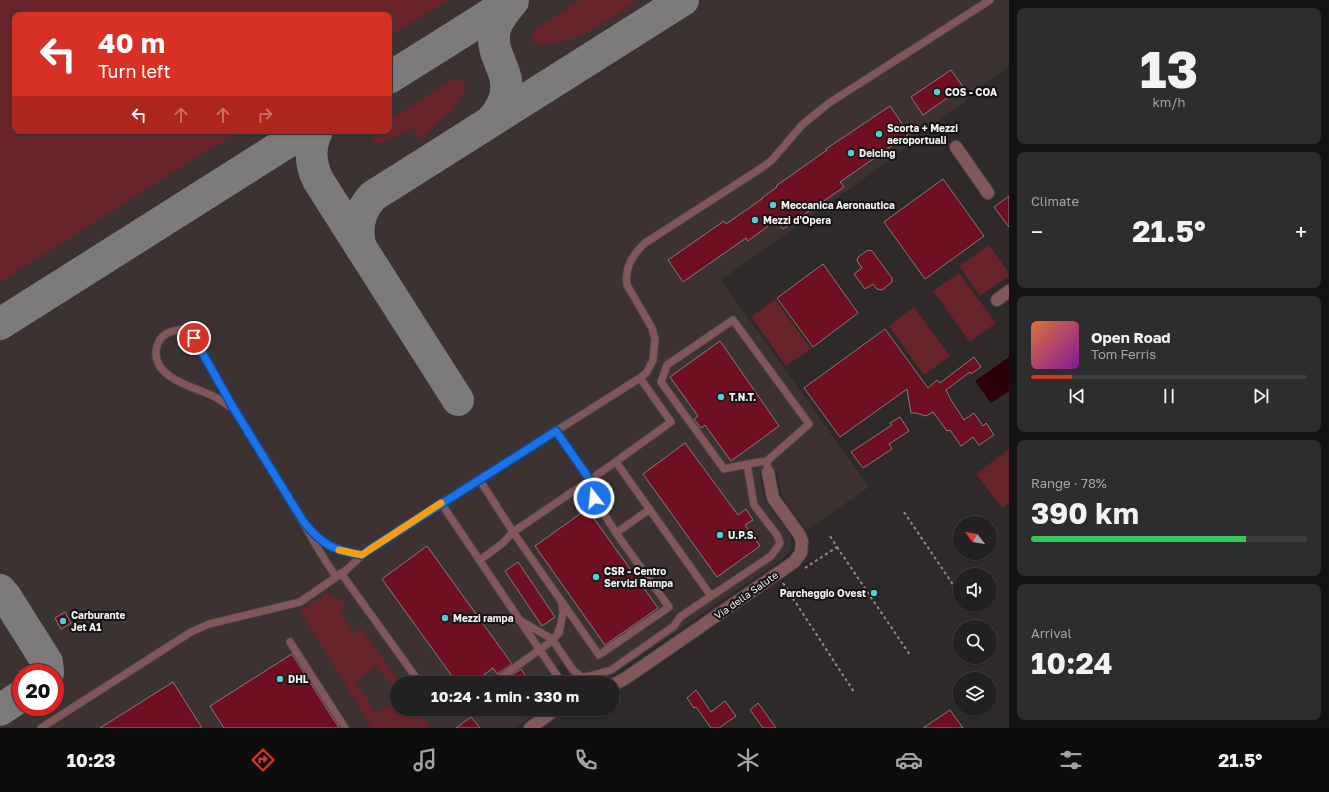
<!DOCTYPE html>
<meta charset="utf-8">
<style>
:root{--surface:#222020;--page:#2e2d2d;--text:#f1f3f6;--muted:#a2a3a5;--line:#3f3e3e;--accent:#d93025}
body{margin:0;font-family:"Golos Text",sans-serif;background:var(--page);color:var(--text);height:100vh;display:flex;flex-direction:column;font-size:15px;white-space:nowrap}
*{box-sizing:border-box;margin:0}
p{font-size:13px;color:var(--muted)}
.icon{flex:none;width:22px;height:22px;fill:none;stroke:currentColor;stroke-width:2;stroke-linecap:round;stroke-linejoin:round}
.map{position:relative;flex:1;overflow:hidden}
.details{display:flex;flex-direction:column;gap:8px;padding:8px;background:#131212;width:320px}
.details>*{flex:none}
.banner{position:absolute;left:12px;top:12px;width:380px;height:122px;border-radius:8px;box-shadow:0 1px 3px #0004,0 0 0 1px var(--line);background:#d93025;color:#fff;overflow:hidden}
.needle{width:26px;rotate:301deg}
.buttons{position:absolute;left:953px;top:516px;display:grid;gap:8px}
.buttons a{display:grid;place-items:center;width:44px;height:44px;border-radius:50%;background:var(--surface);box-shadow:0 1px 3px #0004,0 0 0 1px var(--line);font-size:20px}
.speed{position:absolute;left:12px;top:664px;display:flex;gap:8px;font-size:20px;font-weight:700;text-align:center}
.speed>*{display:grid;place-content:center;width:52px;height:52px;border-radius:50%;background:var(--surface);box-shadow:0 1px 3px #0004,0 0 0 1px var(--line);line-height:1}
.speed .limit{border:6px solid #d22;background:#fff;color:#111}
.pin{position:absolute;display:grid;place-items:center;width:34px;height:34px;color:#fff;margin:-17px;border:2px solid #fff;border-radius:50%;box-shadow:0 1px 4px #0007}
.me{position:absolute;width:44px;margin:-22px;rotate:344deg;stroke-linejoin:round;filter:drop-shadow(0 0 3px #0008)}
.turn{display:flex;align-items:center;gap:14px;height:84px;padding:0 20px;font-size:18px}
.turn .icon{width:52px;height:52px;stroke-width:2.5}
.turn b{display:block;font-size:28px;line-height:34px}
.lanes{display:flex;align-items:center;height:38px;padding:0 20px;background:#0003;justify-content:center;gap:20px;direction:ltr}
.lanes .off{opacity:.35}
.big{font-size:30px;font-weight:700;line-height:1.1}
.details .widget{flex:1;display:flex;flex-direction:column;justify-content:center;gap:6px;min-width:0;padding:0 14px;border-radius:8px;background:var(--page)}
.details .dial{align-items:center;gap:0}
.dial b{font-size:52px;line-height:1}
.song{display:flex;align-items:center;gap:12px}
.cover{width:48px;height:48px;border-radius:6px;background:linear-gradient(135deg,hsl(20 70% 55%),hsl(290 70% 35%))}
.played{height:4px;border-radius:2px;background:linear-gradient(90deg,var(--accent) 15%,var(--line) 15%)}
.keys{display:flex;justify-content:space-around;direction:ltr}
.heat{display:flex;justify-content:space-between;align-items:center;font-size:22px;direction:ltr}
.charge{height:6px;border-radius:3px;background:linear-gradient(90deg,#34c759 78%,var(--line) 0)}
.trip{position:absolute;left:390px;top:676px;width:230px;height:40px;border-radius:20px;background:var(--surface);box-shadow:0 1px 3px #0004,0 0 0 1px var(--line);font-weight:700;line-height:40px;text-align:center}
.tabs{display:flex;height:64px;justify-content:space-around;align-items:center;background:#0e0d0d;color:var(--muted)}
.tabs .icon{width:28px;height:28px}
.tabs .on{color:var(--accent)}
.tabs b{font-size:18px;color:var(--text)}
main{display:flex;flex:1;min-height:0}
.map>svg:first-child{display:block}
.built{fill:#3d3232;fill-rule:evenodd}
.green{fill:#67242a}
.water{fill:#2c0006}
.lines{fill:none;stroke-linecap:round;stroke-linejoin:round}
.taxiway{stroke:#7c7a7a;stroke-width:32}
.building{fill:#6e1021;stroke:#827d7d}
.lane-casing{stroke:#494646;stroke-width:9}
.street-casing{stroke:#494646;stroke-width:14}
.path{stroke:#8e8b8b;stroke-width:2;stroke-dasharray:3 3;stroke-linecap:butt}
.lane{stroke:#825759;stroke-width:7}
.street{stroke:#825759;stroke-width:12}
.route-casing{stroke:#114b97;stroke-width:10}
.route{stroke:#1a73e8;stroke-width:7}
.slow{stroke:#f59e0b;stroke-width:7}
.poi-dot{fill:#52cdd0;stroke:#151313;stroke-width:1.5}
.labels{text-anchor:middle;dominant-baseline:central;stroke-width:4;stroke-linejoin:round;paint-order:stroke}
.poi-label{font-size:10px;font-weight:bold;fill:#f2f0f0;stroke:#151313;text-anchor:start}
.street-label{font-size:10px;fill:#f2f0f0;stroke:#151313}
</style>
<main>
<div class="map">
<svg width="1009" height="728" viewBox="0 0 1009 728">
<rect width="100%" height="100%" fill="#2e2a2a"/>
<!-- built -->
<path class="built" d="M0,0H1009V67L969,94L964,103L917,136L913,142L883,165L721,280L869,487L807,530L784,500L780,490L777,470L760,474L764,499L790,535L792,544L790,551L784,558L614,674L590,683H577L572,678L562,663L542,677L545,683H397V709H541L515,728H0ZM15,15H389V131H15ZM21,673H55V707H21Z"/>
<!-- green -->
<path class="green" d="M0,0H448L389,37V15H15V131H239L0,282Z
M581,0H637L612,18L576,38L542,45L535,43L531,40L532,33L537,28Z
M451,80H460L466,85C459,109 438,125 419,139L413,128L381,143H376L373,139L377,131H389V121Z
M989,245L1009,273V276L980,296L959,266Z
M959,273L996,323L970,342L933,291Z
M775,299L811,349L786,366L751,317Z
M914,307L950,356L924,375L889,326Z
M1009,449V503L1002,508L976,474Z
M326,594H332L340,600L347,608L340,612L354,633L361,628L400,682L393,687L376,666L355,682L377,713L397,699V709H417L431,728H372L300,611Z"/>
<!-- water -->
<path class="water" d="M1009,357V391L991,403L975,381Z"/>
<g class="lines">
<!-- taxiway -->
<path class="taxiway" d="M389,78L513,0
M491,121C504,107 511,89 503,70C498,57 491,44 495,29C498,18 505,10 513,1
M317,131C309,148 310,163 318,180L458,400
M361,248C355,228 359,211 373,196L683,0
M0,324L305,131
M0,590L6,597L47,662L48,673
M0,710L21,696"/>
</g>
<!-- building -->
<path class="building" d="M951,70L963,87L923,115L911,97Z
M890,106L909,134L840,182L844,187L783,229L776,220L748,241L746,238L683,282L668,260L724,221L726,224L762,199V198L777,187L776,186L827,150L826,149Z
M943,179L984,236L925,279L884,222Z
M1009,196V227L994,207Z
M868,250L872,251L892,278V282L882,290L877,289L873,284L865,289L854,274L862,268L857,261L858,257Z
M823,264L858,313L813,347L777,298Z
M885,329L928,388L937,380L940,383L974,357L981,367L971,374L970,372L946,390L951,400L964,420L974,413L983,426L986,423L994,435L979,445L973,437L961,446L950,430L947,431L933,412L926,416L916,413H911L907,389L840,437L804,388Z
M720,341L779,426L731,461L705,425L701,428L694,419L698,416L670,377Z
M900,417L909,431L889,444L892,449L863,468L851,452L892,425L890,423Z
M685,443L738,515L746,509L753,520L745,525L760,546L717,577L643,474Z
M587,509L658,608L605,645L535,546Z
M427,546L512,664L497,674L493,668L473,683H457L382,579Z
M518,562L555,617L542,626L505,571Z
M65,612L71,623L61,629L55,618Z
M292,654L339,728H224L210,706Z
M521,669L530,683H503L502,682Z
M173,682L202,728H100Z
M696,690L711,712L725,701L736,716L719,728H711L696,707L694,708L687,698Z
M758,703L761,707L776,728H763L753,714L750,710Z
M950,710L963,728H923Z
M471,717L480,728H456Z"/>
<g class="lines">
<defs>
<path id="lane" d="M234,409C227,405 221,400 213,396C195,387 154,379 156,351C157,346 158,341 162,337C169,331 176,329 185,330L194,338C225,394 258,449 292,503C307,528 319,554 336,576
M616,462L711,596
M747,464L724,469L661,382L667,365L733,320L809,424L767,461
M479,479L513,532L599,655L669,607L616,533L594,498L590,480L556,431
M441,503L562,683
M312,532C329,548 339,551 362,555
M616,533L650,509
M480,560L503,543L513,532L590,480L671,422L640,378
M341,573L420,683
M519,620L552,639L573,670L580,676L584,677L590,676L611,670L674,626L680,617L771,556L777,548L780,543L777,535L754,505L747,464L767,461L768,472
M559,633L563,613L562,604
M290,642L345,728
M493,683L549,643L557,635L559,629
M441,709L447,712L457,709
M41,728L191,632L209,624L300,602L345,571L369,549L640,378L647,372L653,360L655,339L652,328L627,285C624,267 633,254 645,243L763,167L772,160L802,125L829,103L990,0"/>
<path id="street" d="M956,147L988,193
M997,300L1009,291
M613,685L626,678L794,562L801,553L802,541L799,534L773,498L768,472
M530,728L556,709"/>
</defs>
<!-- lane casing -->
<use href="#lane" class="lane-casing"/>
<!-- street casing -->
<use href="#street" class="street-casing"/>
<!-- path -->
<path class="path" d="M904,512L960,595
M837,547L910,655
M805,568L837,547L830,536
M783,583L854,692
M967,605L973,613"/>
<!-- lane -->
<use href="#lane" class="lane"/>
<!-- street -->
<use href="#street" class="street"/>
</g>
<g class="lines">
<defs>
<path id="route" d="M194,338L234,409L303,521C321,544 334,551 362,555L369,550L556,431L590,480L594,498"/>
</defs>
<!-- route casing -->
<use href="#route" class="route-casing"/>
<!-- route -->
<use href="#route" class="route"/>
<!-- slow -->
<path class="slow" d="M339,550L362,555L369,550L441,503"/>
</g>
<!-- markers -->
<g class="poi-dot">
<circle cx="937" cy="92" r="4"/>
<circle cx="879" cy="134" r="4"/>
<circle cx="851" cy="153" r="4"/>
<circle cx="773" cy="205" r="4"/>
<circle cx="755" cy="220" r="4"/>
<circle cx="721" cy="397" r="4"/>
<circle cx="720" cy="535" r="4"/>
<circle cx="596" cy="577" r="4"/>
<circle cx="874" cy="593" r="4"/>
<circle cx="445" cy="618" r="4"/>
<circle cx="63" cy="621" r="4"/>
<circle cx="280" cy="679" r="4"/>
</g>
<g class="labels">
<!-- poi labels -->
<g class="poi-label">
<text x="945" y="92">COS - COA</text>
<text x="887" y="128">Scorta + Mezzi<tspan x="887" dy="12">aeroportuali</tspan></text>
<text x="859" y="153">Deicing</text>
<text x="781" y="205">Meccanica Aeronautica</text>
<text x="763" y="220">Mezzi d'Opera</text>
<text x="729" y="397">T.N.T.</text>
<text x="728" y="535">U.P.S.</text>
<text x="604" y="571">CSR - Centro<tspan x="604" dy="12">Servizi Rampa</tspan></text>
<text x="866" y="593" text-anchor="end">Parcheggio Ovest</text>
<text x="71" y="615">Carburante<tspan x="71" dy="12">Jet A1</tspan></text>
<text x="453" y="618">Mezzi rampa</text>
<text x="288" y="679">DHL</text>
</g>
<!-- street labels -->
<g class="street-label">
<text transform="translate(746 595) rotate(-35)">Via della Salute</text>
</g>
</g>
</svg>
<div class="buttons">
<a><svg class="needle" viewBox="-14 -14 28 28"><path d="M0-13l5 13h-10z" fill="#e53935"/><path d="M0 13l5-13h-10z" fill="#a2a3a5"/></svg></a>
<a><svg class="icon" aria-label="sound" viewBox="0 0 24 24"><path d="M4 9h4l5-4v14l-5-4H4zM17 9q2 3 0 6"/></svg></a>
<a><svg class="icon" aria-label="search" viewBox="0 0 24 24"><circle cx="10" cy="10" r="6"/><path d="M15 15l6 6"/></svg></a>
<a><svg class="icon" aria-label="layers" viewBox="0 0 24 24"><path d="M12 4l9 5-9 5-9-5zM3 14l9 5 9-5"/></svg></a>
</div>
<div class="speed"><div class="limit">20</div></div>
<div class="pin" style="left:194px;top:338px;background:#d93025"><svg class="icon" aria-label="arrive" viewBox="0 0 24 24"><path d="M6 21V4h12l-3 4 3 4H6"/></svg></div>
<svg class="me" style="left:594px;top:498px" viewBox="-20 -20 40 40"><circle r="17" fill="#1a73e8" stroke="#fff" stroke-width="3"/><path d="M0-11L8 9 0 5-8 9z" fill="#fff"/></svg>
<div class="trip">10:24 · 1 min · 330 m</div>
<div class="banner">
<div class="turn"><svg class="icon" aria-label="left" viewBox="0 0 24 24"><path d="M17 20v-9H6M10 6l-5 5 5 5"/></svg><div><b>40 m</b>Turn left</div></div>
<div class="lanes"><svg class="icon" aria-label="left" viewBox="0 0 24 24"><path d="M17 20v-9H6M10 6l-5 5 5 5"/></svg><svg class="icon off" aria-label="ahead" viewBox="0 0 24 24"><path d="M12 20V5M6 11l6-6 6 6"/></svg><svg class="icon off" aria-label="ahead" viewBox="0 0 24 24"><path d="M12 20V5M6 11l6-6 6 6"/></svg><svg class="icon off" aria-label="right" viewBox="0 0 24 24"><path d="M7 20v-9h11M14 6l5 5-5 5"/></svg></div>
</div>
</div>
<section class="details">
<div class="widget dial"><b>13</b><p>km/h</p></div>
<div class="widget"><p>Climate</p>
<div class="heat"><a>−</a><b class="big">21.5°</b><a>+</a></div>
</div>
<div class="widget">
<div class="song"><i class="cover"></i><div><b>Open Road</b><p>Tom Ferris</p></div></div>
<div class="played"></div>
<div class="keys"><svg class="icon" aria-label="previous" viewBox="0 0 24 24"><path d="M18 5L8 12l10 7zM5 5v14"/></svg><svg class="icon" aria-label="pause" viewBox="0 0 24 24"><path d="M8 5v14M16 5v14"/></svg><svg class="icon" aria-label="next" viewBox="0 0 24 24"><path d="M6 5l10 7-10 7zM19 5v14"/></svg></div>
</div>
<div class="widget"><p>Range · 78%</p><b class="big">390 km</b><div class="charge"></div></div>
<div class="widget"><p>Arrival</p><b class="big">10:24</b></div>
</section>
</main>
<nav class="tabs">
<b>10:23</b>
<svg class="icon on" aria-label="directions" viewBox="0 0 24 24"><path d="M12 3l9 9-9 9-9-9zM9 14v-3h6M13 9l2 2-2 2"/></svg>
<svg class="icon" aria-label="music" viewBox="0 0 24 24"><path d="M9 18V5l10-2v13"/><circle cx="6" cy="18" r="3"/><circle cx="16" cy="16" r="3"/></svg>
<svg class="icon" aria-label="phone" viewBox="0 0 24 24"><path d="M5 4h4l2 5-3 2q2 4 5 5l2-3 5 2v4C11 20 4 13 5 4z"/></svg>
<svg class="icon" aria-label="climate" viewBox="0 0 24 24"><path d="M12 3v18M4 7l16 10M4 17L20 7"/></svg>
<svg class="icon" aria-label="car" viewBox="0 0 24 24"><path d="M5 17H2v-5l4-1 3-4h7l3 4 3 1v5h-3M9 17h6M6 11h13"/><circle cx="7" cy="17" r="2"/><circle cx="17" cy="17" r="2"/></svg>
<svg class="icon" aria-label="filters" viewBox="0 0 24 24"><path d="M4 7h16M4 17h16"/><circle cx="9" cy="7" r="2"/><circle cx="15" cy="17" r="2"/></svg>
<b>21.5°</b>
</nav>
